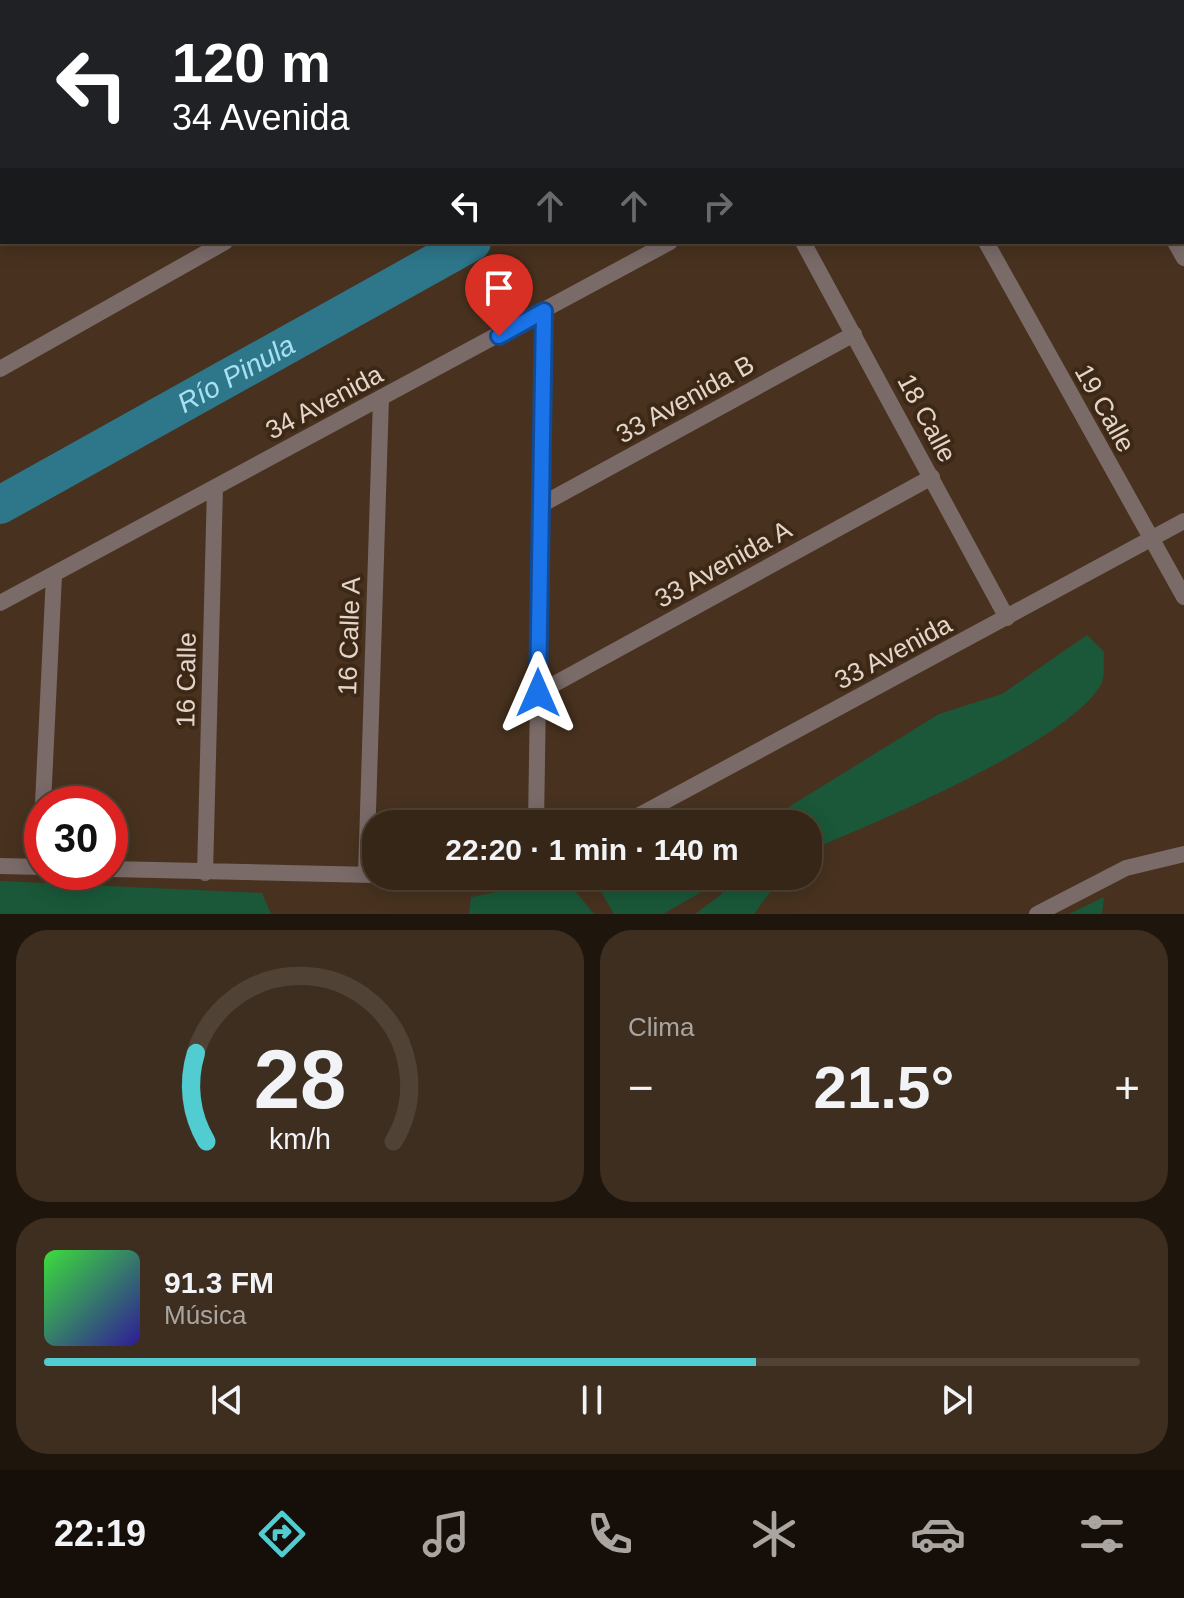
<!DOCTYPE html>
<html lang="es">
<meta charset="utf-8">
<style>
:root{--surface:#362617;--page:#3d2e20;--text:#f1f3f6;--muted:#aaa5a1;--line:#504336;--accent:#51ccd1}
body{margin:0;font-family:Helvetica,sans-serif;background:var(--page);color:var(--text);height:100vh;display:flex;flex-direction:column;font-size:30px;white-space:nowrap}
*{box-sizing:border-box;margin:0}
p{font-size:26px;color:var(--muted)}
.icon{flex:none;width:44px;height:44px;fill:none;stroke:currentColor;stroke-width:2;stroke-linecap:round;stroke-linejoin:round}
.map{position:relative;height:914px;overflow:hidden}
.sheet{display:flex;flex-direction:column;gap:16px;padding:16px;background:#1e150d;flex:1}
.sheet>*{flex:none}
.top-card{position:absolute;left:0px;top:0px;width:1184px;height:244px;box-shadow:0 4px 20px #0003,0 0 0 2px var(--line);background:#202124;color:#fff;overflow:hidden}
.speed{position:absolute;left:24px;top:786px;display:flex;gap:16px;font-size:40px;font-weight:700;text-align:center}
.speed>*{display:grid;place-content:center;width:104px;height:104px;border-radius:50%;background:var(--surface);box-shadow:0 4px 20px #0003,0 0 0 2px var(--line);line-height:1}
.speed .limit{border:12px solid #d22;background:#fff;color:#111}
.pin{position:absolute;display:grid;place-items:center;width:68px;height:68px;color:#fff;margin:-82px -34px;border-radius:50% 50% 50% 0;rotate:-45deg;box-shadow:0 0 8px #0007}
.pin .icon{rotate:45deg}
.me{position:absolute;width:88px;margin:-44px;rotate:0deg;stroke-linejoin:round;filter:drop-shadow(0 0 6px #0008)}
.turn{display:flex;align-items:center;gap:28px;height:168px;padding:0 40px;font-size:36px}
.turn .icon{width:104px;height:104px;stroke-width:2.5}
.turn b{display:block;font-size:56px;line-height:68px}
.lanes{display:flex;align-items:center;height:76px;padding:0 40px;background:#0003;justify-content:center;gap:40px;direction:ltr}
.lanes .off{opacity:.35}
.big{font-size:60px;font-weight:700;line-height:1.1}
.sheet .card{flex:1;display:flex;flex-direction:column;justify-content:center;gap:12px;min-width:0;padding:0 28px;border-radius:32px;background:var(--page)}
.sheet .dial{align-items:center;gap:0}
.dial svg{height:208px;overflow:visible;fill:none;stroke:var(--line);stroke-width:7;stroke-linecap:round;text-anchor:middle}
.dial text{fill:var(--text);stroke:none}
.song{display:flex;align-items:center;gap:24px}
.cover{width:96px;height:96px;border-radius:12px;background:linear-gradient(135deg,hsl(120 70% 55%),hsl(250 70% 35%))}
.played{height:8px;border-radius:4px;background:linear-gradient(90deg,var(--accent) 65%,var(--line) 65%)}
.keys{display:flex;justify-content:space-around;direction:ltr}
.heat{display:flex;justify-content:space-between;align-items:center;font-size:44px;direction:ltr}
.sheet .tiles{flex:1;display:grid;gap:16px;grid-template-columns:1fr 1fr}
.card:last-child{grid-column:span 2}
.trip{position:absolute;left:362px;top:810px;width:460px;height:80px;border-radius:32px;background:var(--surface);box-shadow:0 4px 20px #0003,0 0 0 2px var(--line);font-weight:700;line-height:80px;text-align:center}
.tab-bar{display:flex;height:128px;justify-content:space-around;align-items:center;background:#160f09;color:var(--muted)}
.tab-bar .icon{width:56px;height:56px}
.tab-bar .current{color:var(--accent)}
.tab-bar b{font-size:36px;color:var(--text)}
.map>svg:first-child{display:block}
.green{fill:#1a5839}
.lines{fill:none;stroke-linecap:round;stroke-linejoin:round}
.river{stroke:#2e778b;stroke-width:38}
.minor{stroke:#7a6b69;stroke-width:16}
.route-casing{stroke:#114b97;stroke-width:20}
.route{stroke:#1a73e8;stroke-width:14}
.labels{text-anchor:middle;dominant-baseline:central;stroke-width:8;stroke-linejoin:round;paint-order:stroke}
.street-label{font-size:26px;fill:#e3d5ca;stroke:#3d2815}
.water-label{font-size:28px;font-style:italic;fill:#a7e0f2;stroke:#3d2815}
</style>
<div class="map">
<svg width="1184" height="914" viewBox="0 0 1184 914">
<rect width="100%" height="100%" fill="#48321f"/>
<!-- green -->
<path class="green" d="M0,0H264L2,2L0,74Z
M1087,635L1104,652C1103,660 1105,674 1102,682C1077,739 868,826 808,851V824H749L771,818L939,714L1002,694Z
M592,876H713L717,883L663,914H614Z
M722,876H782L754,914H695L722,894Z
M0,881L262,893L271,914H0Z
M570,885L594,914H469L471,897L529,886Z
M1104,897L1102,914H1069Z"/>
<g class="lines">
<!-- river -->
<g class="river">
<path d="M903,2L906,0"/>
<path id="s1" d="M0,505L472,242"/>
</g>
<!-- minor -->
<path class="minor" d="M374,0L375,2
M561,0L562,2
M307,2L311,0
M652,2L655,0
M1110,2L1113,0
M0,175L2,174
M803,242L1007,618
M986,242L1184,597
M1175,242L1184,258
M0,369L225,242
M539,506L854,334
M0,603L670,242
M538,693L932,477
M43,804L54,575
M536,824L544,311
M623,824L1184,521
M0,866L42,867
M40,866L42,832
M110,869L374,875
M205,873L215,488
M366,875L381,398
M415,876L505,878
M1037,914L1126,868L1184,854"/>
</g>
<g class="lines">
<defs>
<path id="route" d="M499,336L544,311L538,693"/>
</defs>
<!-- route casing -->
<use href="#route" class="route-casing"/>
<!-- route -->
<use href="#route" class="route"/>
</g>
<g class="labels">
<!-- street labels -->
<g class="street-label">
<text transform="translate(685 399) rotate(-29)">33 Avenida B</text>
<text transform="translate(324 402) rotate(-28)">34 Avenida</text>
<text transform="translate(1105 408) rotate(61)">19 Calle</text>
<text transform="translate(927 418) rotate(62)">18 Calle</text>
<text transform="translate(723 564) rotate(-29)">33 Avenida A</text>
<text transform="translate(349 636) rotate(-88)">16 Calle A</text>
<text transform="translate(893 652) rotate(-28)">33 Avenida</text>
<text transform="translate(186 680) rotate(-89)">16 Calle</text>
</g>
<!-- water labels -->
<g class="water-label">
<text stroke="none"><textPath href="#s1" startOffset="270">Río Pinula</textPath></text>
</g>
</g>
</svg>
<div class="speed"><div class="limit">30</div></div>
<div class="pin" style="left:499px;top:336px;background:#d93025"><svg class="icon" aria-label="arrive" viewBox="0 0 24 24"><path d="M6 21V4h12l-3 4 3 4H6"/></svg></div>
<svg class="me" style="left:538px;top:693px" viewBox="-20 -20 40 40"><path d="M0-17L14 15 0 8-14 15z" fill="#1a73e8" stroke="#fff" stroke-width="4"/></svg>
<div class="trip">22:20 · 1 min · 140 m</div>
<div class="top-card">
<div class="turn"><svg class="icon" aria-label="left" viewBox="0 0 24 24"><path d="M17 20v-9H6M10 6l-5 5 5 5"/></svg><div><b>120 m</b>34 Avenida</div></div>
<div class="lanes"><svg class="icon" aria-label="left" viewBox="0 0 24 24"><path d="M17 20v-9H6M10 6l-5 5 5 5"/></svg><svg class="icon off" aria-label="ahead" viewBox="0 0 24 24"><path d="M12 20V5M6 11l6-6 6 6"/></svg><svg class="icon off" aria-label="ahead" viewBox="0 0 24 24"><path d="M12 20V5M6 11l6-6 6 6"/></svg><svg class="icon off" aria-label="right" viewBox="0 0 24 24"><path d="M7 20v-9h11M14 6l5 5-5 5"/></svg></div>
</div>
</div>
<section class="sheet">
<div class="tiles">
<div class="card dial"><svg viewBox="0 0 100 80">
<path d="M14 69A42 42 0 1 1 86 69"/>
<path d="M14 69A42 42 0 0 1 10 35" stroke="#51ccd1"/>
<text x="50" y="56" font-size="32" font-weight="700">28</text>
<text x="50" y="72" font-size="11">km/h</text>
</svg></div>
<div class="card"><p>Clima</p>
<div class="heat"><a>−</a><b class="big">21.5°</b><a>+</a></div>
</div>
<div class="card">
<div class="song"><i class="cover"></i><div><b>91.3 FM</b><p>Música</p></div></div>
<div class="played"></div>
<div class="keys"><svg class="icon" aria-label="previous" viewBox="0 0 24 24"><path d="M18 5L8 12l10 7zM5 5v14"/></svg><svg class="icon" aria-label="pause" viewBox="0 0 24 24"><path d="M8 5v14M16 5v14"/></svg><svg class="icon" aria-label="next" viewBox="0 0 24 24"><path d="M6 5l10 7-10 7zM19 5v14"/></svg></div>
</div>
</div>
</section>
<nav class="tab-bar">
<b>22:19</b>
<svg class="icon current" aria-label="directions" viewBox="0 0 24 24"><path d="M12 3l9 9-9 9-9-9zM9 14v-3h6M13 9l2 2-2 2"/></svg>
<svg class="icon" aria-label="music" viewBox="0 0 24 24"><path d="M9 18V5l10-2v13"/><circle cx="6" cy="18" r="3"/><circle cx="16" cy="16" r="3"/></svg>
<svg class="icon" aria-label="phone" viewBox="0 0 24 24"><path d="M5 4h4l2 5-3 2q2 4 5 5l2-3 5 2v4C11 20 4 13 5 4z"/></svg>
<svg class="icon" aria-label="climate" viewBox="0 0 24 24"><path d="M12 3v18M4 7l16 10M4 17L20 7"/></svg>
<svg class="icon" aria-label="car" viewBox="0 0 24 24"><path d="M5 17H2v-5l4-1 3-4h7l3 4 3 1v5h-3M9 17h6M6 11h13"/><circle cx="7" cy="17" r="2"/><circle cx="17" cy="17" r="2"/></svg>
<svg class="icon" aria-label="filters" viewBox="0 0 24 24"><path d="M4 7h16M4 17h16"/><circle cx="9" cy="7" r="2"/><circle cx="15" cy="17" r="2"/></svg>
</nav>
